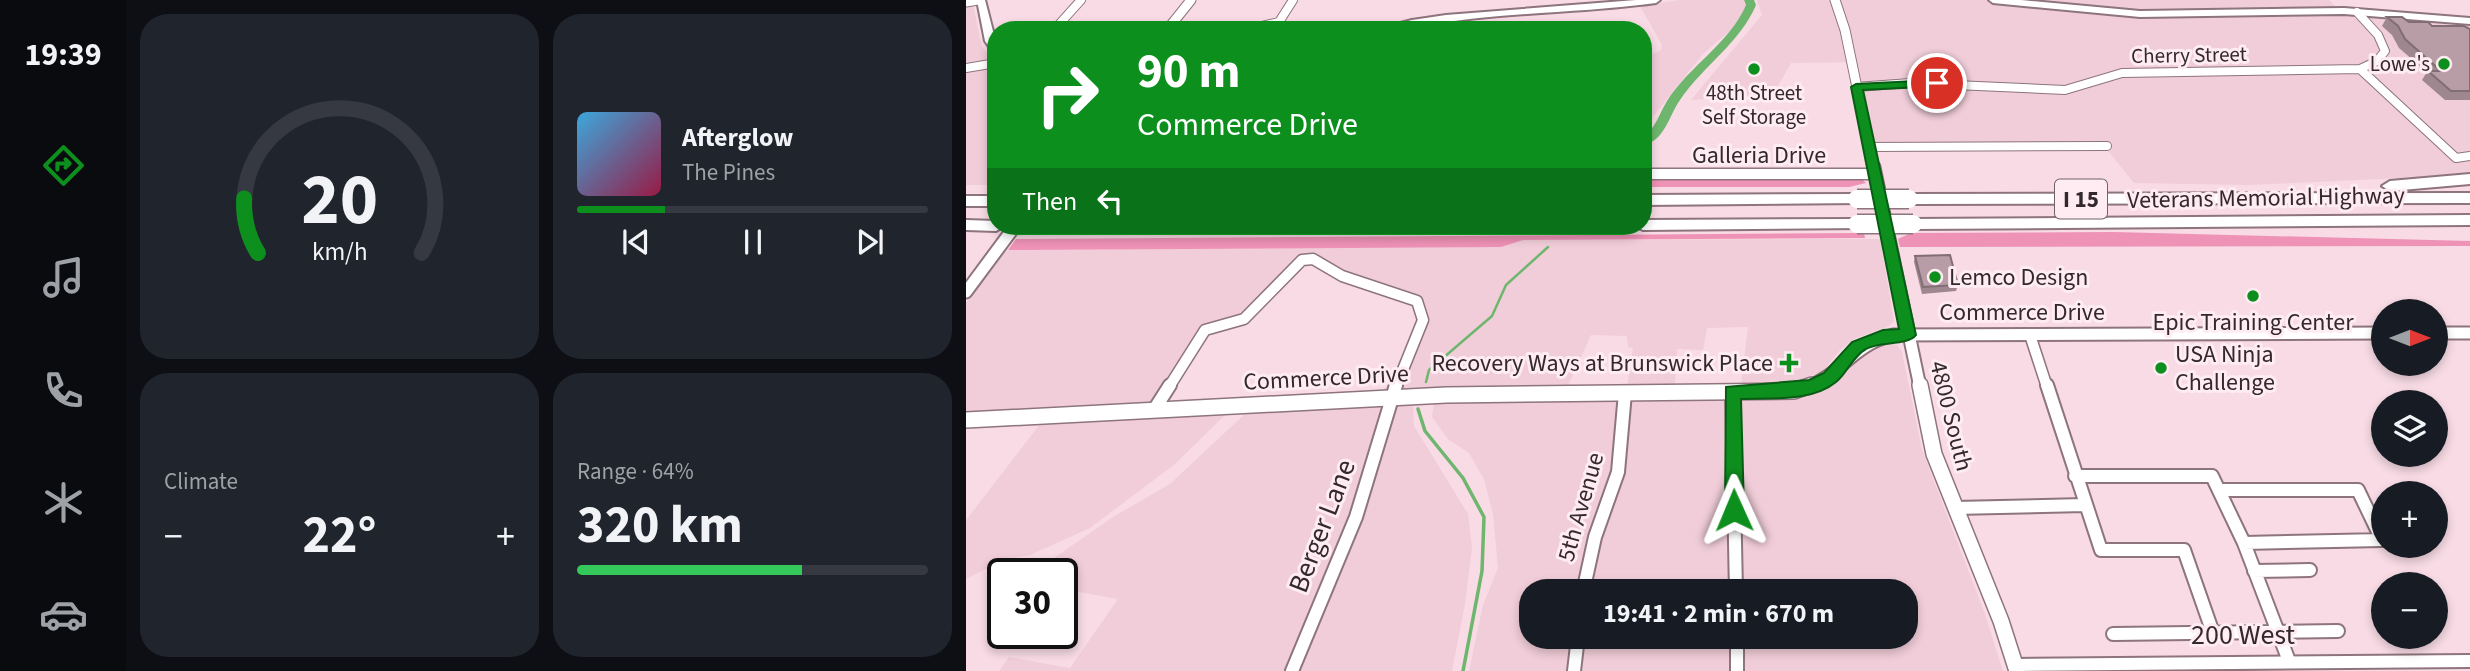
<!DOCTYPE html>
<meta charset="utf-8">
<style>
:root{--surface:#171b24;--page:#20242c;--text:#f1f3f6;--muted:#9ea1a6;--line:#363941;--accent:#0d8f1e}
body{margin:0;font-family:"Source Sans 3",sans-serif;background:var(--page);color:var(--text);height:100vh;display:flex;flex-direction:column;font-size:26px;white-space:nowrap}
*{box-sizing:border-box;margin:0}
p{font-size:23px;color:var(--muted)}
.icon{flex:none;width:38px;height:38px;fill:none;stroke:currentColor;stroke-width:2;stroke-linecap:round;stroke-linejoin:round}
.map{position:relative;flex:1;overflow:hidden}
.drawer{display:flex;flex-direction:column;gap:14px;padding:14px;background:#0d0f14;width:840px}
.drawer>*{flex:none}
.top-card{position:absolute;left:21px;top:21px;width:665px;height:214px;border-radius:28px;box-shadow:0 4px 10px #0003;background:#0d8f1e;color:#fff;overflow:hidden}
.needle{width:46px;rotate:90deg}
.controls{position:absolute;left:1405px;top:299px;display:grid;gap:14px}
.controls a{display:grid;place-items:center;width:77px;height:77px;border-radius:50%;background:var(--surface);box-shadow:0 4px 10px #0003;font-size:35px}
.speed{position:absolute;left:21px;top:558px;display:flex;gap:14px;font-size:35px;font-weight:700;text-align:center}
.speed>*{display:grid;place-content:center;width:91px;height:91px;border-radius:50%;background:var(--surface);box-shadow:0 4px 10px #0003;line-height:1}
.speed .limit{border:4px solid #111;border-radius:10px;background:#fff;color:#111}
.pin{position:absolute;display:grid;place-items:center;width:60px;height:60px;color:#fff;margin:-30px;border:4px solid #fff;border-radius:50%;box-shadow:0 2px 7px #0007}
.me{position:absolute;width:77px;margin:-38px;rotate:359deg;stroke-linejoin:round;filter:drop-shadow(0 0 5px #0008)}
.turn{display:flex;align-items:center;gap:24px;height:147px;padding:0 35px;font-size:32px}
.turn .icon{width:91px;height:91px;stroke-width:2.5}
.turn b{display:block;font-size:49px;line-height:60px}
.then{display:flex;align-items:center;height:66px;padding:0 35px;background:#0003;gap:14px;font-size:26px}
.big{font-size:52px;font-weight:700;line-height:1.1}
.drawer .tile{flex:1;display:flex;flex-direction:column;justify-content:center;gap:10px;min-width:0;padding:0 24px;border-radius:28px;background:var(--page)}
.drawer .dial{align-items:center;gap:0}
.dial svg{height:182px;overflow:visible;fill:none;stroke:var(--line);stroke-width:7;stroke-linecap:round;text-anchor:middle}
.dial text{fill:var(--text);stroke:none}
.song{display:flex;align-items:center;gap:21px}
.cover{width:84px;height:84px;border-radius:10px;background:linear-gradient(135deg,hsl(200 70% 55%),hsl(340 70% 35%))}
.played{height:7px;border-radius:4px;background:linear-gradient(90deg,var(--accent) 25%,var(--line) 25%)}
.keys{display:flex;justify-content:space-around;direction:ltr}
.heat{display:flex;justify-content:space-between;align-items:center;font-size:38px;direction:ltr}
.charge{height:10px;border-radius:5px;background:linear-gradient(90deg,#34c759 64%,var(--line) 0)}
.drawer .tiles{flex:1;display:grid;gap:14px;grid-template-columns:repeat(2,1fr)}
.trip{position:absolute;left:553px;top:579px;width:399px;height:70px;border-radius:28px;background:var(--surface);box-shadow:0 4px 10px #0003;font-weight:700;line-height:70px;text-align:center}
main{display:flex;flex:1;min-height:0}
.tab-bar{display:flex;flex-direction:column;width:126px;justify-content:space-around;align-items:center;background:#090b0e;color:var(--muted)}
.tab-bar .icon{width:49px;height:49px}
.tab-bar .selected{color:var(--accent)}
.tab-bar b{font-size:32px;color:var(--text)}
.map>svg:first-child{display:block}
.built{fill:#f0cdd8;fill-rule:evenodd}
.green{fill:#ee92b6}
.lines{fill:none;stroke-linecap:round;stroke-linejoin:round}
.stream-far1{stroke:#6eb66d;stroke-width:2.5}
.stream{stroke:#6eb66d;stroke-width:3.5}
.river{fill:#6eb66d;fill-rule:evenodd}
.minor-far2-casing{stroke:#8d747d;stroke-width:10}
.minor-far1-casing{stroke:#8d747d;stroke-width:13}
.minor-casing{stroke:#8d747d;stroke-width:16}
.tertiary-far2-casing{stroke:#8d747d;stroke-width:11}
.tertiary-far1-casing{stroke:#8d747d;stroke-width:15}
.tertiary-casing{stroke:#8d747d;stroke-width:18}
.secondary-casing{stroke:#8d747d;stroke-width:4}
.motorway-casing{stroke:#8d747d;stroke-width:4}
.minor-far2{stroke:#fff;stroke-width:8}
.minor-far1{stroke:#fff;stroke-width:10}
.minor{stroke:#fff;stroke-width:12}
.tertiary-far2{stroke:#fff;stroke-width:9}
.tertiary-far1{stroke:#fff;stroke-width:11}
.tertiary{stroke:#fff;stroke-width:15}
.secondary{fill:#fff;fill-rule:evenodd}
.motorway{fill:#fff;fill-rule:evenodd}
.motorway-bridge-casing{stroke:#8d747d;stroke-width:21;stroke-linecap:butt}
.motorway-bridge{stroke:#fff;stroke-width:18}
.wall{fill:#9e878f}
.shaded-wall{fill:#816e74}
.building{fill:#b89da6;stroke:#816e74;stroke-width:2}
.route{fill:#0d8f1e;stroke:#085d14;stroke-width:2}
.poi-dot{fill:#0d8f1e;stroke:#feecf2;stroke-width:2.5}
.labels{text-anchor:middle;dominant-baseline:central;stroke-width:6;stroke-linejoin:round;paint-order:stroke}
.far-street-label{font-size:21px;fill:#33282c;stroke:#feecf2}
.far-poi-label{font-size:21px;fill:#33282c;stroke:#feecf2;text-anchor:end}
.shield{fill:#feecf2;stroke:#706367;stroke-width:2}
.shield-label{font-size:23px;font-weight:bold;fill:#33282c}
.street-label{font-size:24px;fill:#33282c;stroke:#feecf2}
.poi-label{font-size:24px;fill:#33282c;stroke:#feecf2;text-anchor:start}
.near-street-label{font-size:28px;fill:#33282c;stroke:#feecf2}
</style>
<main>
<nav class="tab-bar">
<b>19:39</b>
<svg class="icon selected" aria-label="directions" viewBox="0 0 24 24"><path d="M12 3l9 9-9 9-9-9zM9 14v-3h6M13 9l2 2-2 2"/></svg>
<svg class="icon" aria-label="music" viewBox="0 0 24 24"><path d="M9 18V5l10-2v13"/><circle cx="6" cy="18" r="3"/><circle cx="16" cy="16" r="3"/></svg>
<svg class="icon" aria-label="phone" viewBox="0 0 24 24"><path d="M5 4h4l2 5-3 2q2 4 5 5l2-3 5 2v4C11 20 4 13 5 4z"/></svg>
<svg class="icon" aria-label="climate" viewBox="0 0 24 24"><path d="M12 3v18M4 7l16 10M4 17L20 7"/></svg>
<svg class="icon" aria-label="car" viewBox="0 0 24 24"><path d="M5 17H2v-5l4-1 3-4h7l3 4 3 1v5h-3M9 17h6M6 11h13"/><circle cx="7" cy="17" r="2"/><circle cx="17" cy="17" r="2"/></svg>
</nav>
<section class="drawer">
<div class="tiles">
<div class="tile dial"><svg viewBox="0 0 100 80">
<path d="M14 69A42 42 0 1 1 86 69"/>
<path d="M14 69A42 42 0 0 1 8 45" stroke="#0d8f1e"/>
<text x="50" y="56" font-size="32" font-weight="700">20</text>
<text x="50" y="72" font-size="11">km/h</text>
</svg></div>
<div class="tile">
<div class="song"><i class="cover"></i><div><b>Afterglow</b><p>The Pines</p></div></div>
<div class="played"></div>
<div class="keys"><svg class="icon" aria-label="previous" viewBox="0 0 24 24"><path d="M18 5L8 12l10 7zM5 5v14"/></svg><svg class="icon" aria-label="pause" viewBox="0 0 24 24"><path d="M8 5v14M16 5v14"/></svg><svg class="icon" aria-label="next" viewBox="0 0 24 24"><path d="M6 5l10 7-10 7zM19 5v14"/></svg></div>
</div>
<div class="tile"><p>Climate</p>
<div class="heat"><a>−</a><b class="big">22°</b><a>+</a></div>
</div>
<div class="tile"><p>Range · 64%</p><b class="big">320 km</b><div class="charge"></div></div>
</div>
</section>
<div class="map">
<svg width="1504" height="671" viewBox="0 0 1504 671">
<rect width="100%" height="100%" fill="#f8dbe5"/>
<!-- built -->
<path class="built" d="M0,0H6L16,47L30,63V185H0Z
M714,0H777L782,9L768,27L737,54L677,129V58L695,50L696,45L674,6Z
M791,0H1363L1371,8L1372,15L1504,24V175L1282,185L1168,183L1135,142L909,143L891,62L825,63L807,95L725,100L796,15Z
M914,239L928,321L923,326L888,339L875,349L857,371L828,383L775,385L782,327L741,328L737,350L711,349L709,385L661,386L667,348L662,347L661,336L625,335L602,386L414,391L423,386L451,327V305L377,282L347,265L340,264L322,278L286,320L278,326L242,336L199,402L0,412V303L38,252L44,250L503,247L556,240Z
M920,343L931,345L936,352L956,450L1019,614L1037,671H503L517,605L532,568L527,514L518,479L503,453L482,439L466,417L468,403L836,399L865,387L901,350ZM565,592H940V637H565Z
M447,404L448,426L502,514L506,547L499,604L486,671H33L43,657L104,668L152,599L96,589V574H65L147,517L204,484L281,412Z
M261,413L209,464L124,528L64,555L37,560L0,579V520L75,423Z"/>
<!-- green -->
<path class="green" d="M677,177L896,179L900,183L883,187H677Z
M1148,232L1504,241V246L934,247L932,239L945,233Z
M898,233L899,238L557,240L535,247L42,250L50,239Z"/>
<g class="lines">
<!-- stream-far1 -->
<path class="stream-far1" d="M460,382L463,370L526,316L540,285L582,247"/>
<!-- stream -->
<path class="stream" d="M452,409L459,431L497,478L518,517L516,571L497,671"/>
<!-- river -->
<path class="river" d="M778,0H788L790,5C774,43 737,66 714,100C702,117 700,139 677,146V137C690,128 693,114 701,101C723,66 764,43 780,5Z"/>
<defs>
<path id="minor-far2" d="M88,30L115,0
M278,30L313,22L327,0
M0,68L30,63
M1394,69L1490,158L1504,156
M890,87L944,83L1099,90L1156,73L1394,69L1411,61L1419,51L1412,35L1391,12
M903,147L1141,146"/>
<path id="minor-far1" d="M677,174H908
M1064,335L1081,387
M203,387L239,330L278,319L336,260L347,259L376,276L451,301L457,320L430,387"/>
<path id="minor" d="M1081,385L1135,550H1218L1247,633
M766,392L770,592
M188,410L204,385
M1109,476H1246L1278,543L1323,661
M1253,490H1392L1416,540L1278,543
M989,508L1119,505
M1288,571L1344,570
M617,592L629,537L652,472L659,393
M1147,634L1372,631
M771,637V671
M1049,665L1504,661
M326,671L390,517L430,385
M608,671L612,637"/>
<path id="tertiary-far2" d="M869,0L879,30L908,169
M0,2L12,0
M201,30L225,0"/>
<path id="tertiary-far1" d="M908,167L954,387
M0,292L49,226
M1470,333H1504
M841,387C876,374 886,345 927,335L1418,333"/>
<path id="tertiary" d="M954,385L968,454L1035,621L1051,671
M0,420L480,395L828,391L846,385"/>
<path id="secondary" d="M11,0H19L30,43V54L27,53L19,41Z
M670,0H694L690,3C631,11 572,12 513,18C478,21 442,30 407,30L446,20L480,15Z
M1023,0H1055L1174,11L1378,8L1504,18V24L1378,14L1174,17L1027,3Z"/>
<path id="motorway" d="M1504,174V184L1424,191L1416,186L1424,181Z
M1504,193V203L943,204L935,199L943,194Z
M891,194L899,199L897,203L677,205V195Z
M0,196H30V206H0Z
M1504,215V225L947,229L939,224L947,219Z
M891,219L899,224L897,228L677,230L669,226H677V220Z
M0,220L30,221V226H38L30,231L0,230Z
M180,226H614L606,231H188Z"/>
</defs>
<!-- minor-far2 casing -->
<use href="#minor-far2" class="minor-far2-casing"/>
<!-- minor-far1 casing -->
<use href="#minor-far1" class="minor-far1-casing"/>
<!-- minor casing -->
<use href="#minor" class="minor-casing"/>
<!-- tertiary-far2 casing -->
<use href="#tertiary-far2" class="tertiary-far2-casing"/>
<!-- tertiary-far1 casing -->
<use href="#tertiary-far1" class="tertiary-far1-casing"/>
<!-- tertiary casing -->
<use href="#tertiary" class="tertiary-casing"/>
<!-- secondary casing -->
<use href="#secondary" class="secondary-casing"/>
<!-- motorway casing -->
<use href="#motorway" class="motorway-casing"/>
<!-- minor-far2 -->
<use href="#minor-far2" class="minor-far2"/>
<!-- minor-far1 -->
<use href="#minor-far1" class="minor-far1"/>
<!-- minor -->
<use href="#minor" class="minor"/>
<!-- tertiary-far2 -->
<use href="#tertiary-far2" class="tertiary-far2"/>
<!-- tertiary-far1 -->
<use href="#tertiary-far1" class="tertiary-far1"/>
<!-- tertiary -->
<use href="#tertiary" class="tertiary"/>
<!-- secondary -->
<use href="#secondary" class="secondary"/>
<!-- motorway -->
<use href="#motorway" class="motorway"/>
<defs>
<path id="motorway-bridge" d="M891,199H943
M891,224H947"/>
</defs>
<!-- motorway-bridge casing -->
<use href="#motorway-bridge" class="motorway-bridge-casing"/>
<!-- motorway-bridge -->
<use href="#motorway-bridge" class="motorway-bridge"/>
</g>
<!-- wall -->
<path class="wall" d="M1421,17L1466,26L1504,29V100H1479L1456,80L1461,72L1433,48L1426,35L1416,26Z
M949,256L992,285L990,291L956,294L948,262Z"/>
<!-- shaded-wall -->
<path class="shaded-wall" d="M124,24L128,30H119Z"/>
<!-- building -->
<path class="building" d="M1421,17H1436L1443,22H1462L1466,26H1498L1504,29V91H1485L1462,71H1475L1439,39L1432,26Z
M124,24L119,30H95L100,25Z
M984,255L992,285L957,287L949,256Z"/>
<!-- route -->
<path class="route" d="M971,80L977,83L975,86L897,90L950,335C942,346 913,341 900,349C887,356 881,373 870,382C846,402 805,398 775,399L778,510L775,516H762L759,510L760,387L843,380L858,373L886,342L917,330L933,329L885,87L890,84Z"/>
<!-- markers -->
<g class="poi-dot">
<circle cx="1478" cy="64" r="7"/>
<circle cx="788" cy="69" r="7"/>
<circle cx="969" cy="277" r="7"/>
<circle cx="1287" cy="296" r="7"/>
<path d="M819.5 352.5h7v7h7v7h-7v7h-7v-7h-7v-7h7z"/>
<circle cx="1195" cy="368" r="7"/>
</g>
<g class="labels">
<!-- far-street labels -->
<g class="far-street-label">
<text transform="translate(1223 55) rotate(-1)">Cherry Street</text>
</g>
<!-- far-poi labels -->
<g class="far-poi-label">
<text x="1464" y="64">Lowe's</text>
<text x="788" y="93" text-anchor="middle">48th Street<tspan x="788" dy="24">Self Storage</tspan></text>
</g>
<!-- shield labels -->
<rect class="shield" x="1089" y="179.5" width="52" height="39" rx="5"/>
<g class="shield-label">
<text x="1115" y="199">I 15</text>
</g>
<!-- street labels -->
<g class="street-label">
<text x="793" y="155">Galleria Drive</text>
<text transform="translate(1300 198) rotate(-1)">Veterans Memorial Highway</text>
<text x="1056" y="312">Commerce Drive</text>
<text transform="translate(360 378) rotate(-3)">Commerce Drive</text>
<text transform="translate(985 416) rotate(76)">4800 South</text>
<text transform="translate(615 507) rotate(-74)">5th Avenue</text>
</g>
<!-- poi labels -->
<g class="poi-label">
<text x="983" y="277">Lemco Design</text>
<text x="1287" y="322" text-anchor="middle">Epic Training Center</text>
<text x="1209" y="354">USA Ninja<tspan x="1209" dy="28">Challenge</tspan></text>
<text x="807" y="363" text-anchor="end">Recovery Ways at Brunswick Place</text>
</g>
<!-- near-street labels -->
<g class="near-street-label">
<text transform="translate(356 526) rotate(-69)">Berger Lane</text>
<text x="1277" y="635">200 West</text>
</g>
</g>
</svg>
<div class="controls">
<a><svg class="needle" viewBox="-14 -14 28 28"><path d="M0-13l5 13h-10z" fill="#e53935"/><path d="M0 13l5-13h-10z" fill="#9ea1a6"/></svg></a>
<a><svg class="icon" aria-label="layers" viewBox="0 0 24 24"><path d="M12 4l9 5-9 5-9-5zM3 14l9 5 9-5"/></svg></a>
<a>+</a>
<a>−</a>
</div>
<div class="speed"><div class="limit">30</div></div>
<div class="pin" style="left:971px;top:83px;background:#d93025"><svg class="icon" aria-label="arrive" viewBox="0 0 24 24"><path d="M6 21V4h12l-3 4 3 4H6"/></svg></div>
<svg class="me" style="left:768px;top:510px" viewBox="-20 -20 40 40"><path d="M0-17L14 15 0 8-14 15z" fill="#0d8f1e" stroke="#fff" stroke-width="4"/></svg>
<div class="trip">19:41 · 2 min · 670 m</div>
<div class="top-card">
<div class="turn"><svg class="icon" aria-label="right" viewBox="0 0 24 24"><path d="M7 20v-9h11M14 6l5 5-5 5"/></svg><div><b>90 m</b>Commerce Drive</div></div>
<div class="then">Then<svg class="icon" aria-label="left" viewBox="0 0 24 24"><path d="M17 20v-9H6M10 6l-5 5 5 5"/></svg></div>
</div>
</div>
</main>
